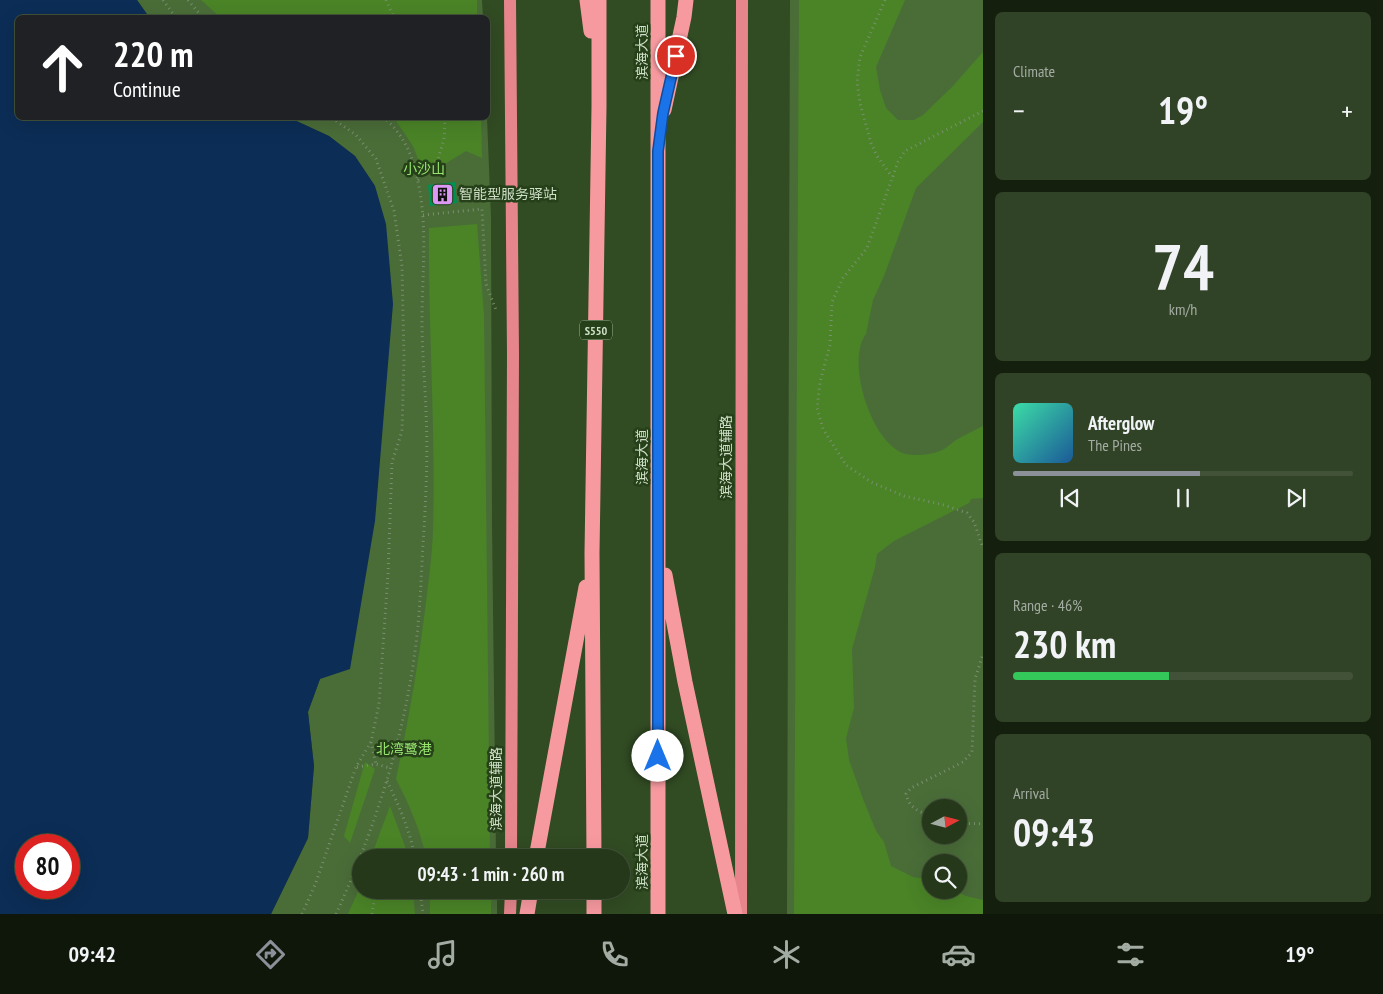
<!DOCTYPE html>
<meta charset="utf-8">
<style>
:root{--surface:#25381a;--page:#314327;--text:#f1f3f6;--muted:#a3aca2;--line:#425239;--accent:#8c9099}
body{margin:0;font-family:"PT Sans Narrow","Noto Sans SC",sans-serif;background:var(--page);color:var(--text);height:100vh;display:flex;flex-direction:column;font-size:19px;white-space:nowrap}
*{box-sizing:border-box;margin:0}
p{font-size:16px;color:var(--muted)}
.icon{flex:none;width:28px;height:28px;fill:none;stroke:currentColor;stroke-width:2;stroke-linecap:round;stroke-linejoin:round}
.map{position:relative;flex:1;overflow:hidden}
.drawer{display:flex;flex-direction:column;gap:12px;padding:12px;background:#141f0e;width:400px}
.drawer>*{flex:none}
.top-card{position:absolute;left:15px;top:15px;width:475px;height:105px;border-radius:8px;box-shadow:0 5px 20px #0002,0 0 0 1px var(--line);background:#202124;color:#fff;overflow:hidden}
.needle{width:32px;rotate:83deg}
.buttons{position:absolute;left:922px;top:799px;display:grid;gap:10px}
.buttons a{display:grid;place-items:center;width:45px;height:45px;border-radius:50%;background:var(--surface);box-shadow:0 5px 20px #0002,0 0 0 1px var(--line);font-size:25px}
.speed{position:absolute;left:15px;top:834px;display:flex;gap:10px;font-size:25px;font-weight:700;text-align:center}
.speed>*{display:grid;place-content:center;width:65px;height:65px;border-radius:50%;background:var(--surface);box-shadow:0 5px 20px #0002,0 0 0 1px var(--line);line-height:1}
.speed .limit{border:8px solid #d22;background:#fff;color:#111}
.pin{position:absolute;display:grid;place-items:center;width:42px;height:42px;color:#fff;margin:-21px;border:2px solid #fff;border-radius:50%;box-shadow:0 1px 5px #0007}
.me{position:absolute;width:55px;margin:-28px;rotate:0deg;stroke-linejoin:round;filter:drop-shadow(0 0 4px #0008)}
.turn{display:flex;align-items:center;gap:18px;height:105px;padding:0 15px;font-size:22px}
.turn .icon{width:65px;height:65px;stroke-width:2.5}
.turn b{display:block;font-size:35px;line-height:42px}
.big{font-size:38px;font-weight:600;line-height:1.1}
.drawer .tile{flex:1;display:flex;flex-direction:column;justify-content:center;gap:8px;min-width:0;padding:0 18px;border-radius:8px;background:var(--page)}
.drawer .dial{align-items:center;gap:0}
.dial b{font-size:65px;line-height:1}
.song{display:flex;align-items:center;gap:15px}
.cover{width:60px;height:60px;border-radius:8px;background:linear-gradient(135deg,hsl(160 70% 55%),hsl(210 70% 35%))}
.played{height:5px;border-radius:2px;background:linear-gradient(90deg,var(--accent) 55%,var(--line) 55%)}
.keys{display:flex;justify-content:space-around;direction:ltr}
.heat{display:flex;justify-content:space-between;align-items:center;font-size:28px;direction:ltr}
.charge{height:8px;border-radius:4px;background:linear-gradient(90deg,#34c759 46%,var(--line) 0)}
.trip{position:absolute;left:352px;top:849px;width:278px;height:50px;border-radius:25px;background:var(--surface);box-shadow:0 5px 20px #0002,0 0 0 1px var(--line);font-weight:600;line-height:50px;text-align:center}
.dock{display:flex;height:80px;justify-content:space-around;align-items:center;background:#0f160a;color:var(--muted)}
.dock .icon{width:35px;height:35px}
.dock .on{color:var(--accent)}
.dock b{font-size:22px;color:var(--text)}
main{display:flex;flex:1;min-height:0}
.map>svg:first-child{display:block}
.green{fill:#4a6d38;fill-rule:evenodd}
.forest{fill:#4a8427}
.water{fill:#0c2d56;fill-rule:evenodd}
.building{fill:#008f53}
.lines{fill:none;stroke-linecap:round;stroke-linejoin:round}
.path{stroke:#7a8f6f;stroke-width:3;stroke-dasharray:1 4;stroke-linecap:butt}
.primary{stroke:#e6858c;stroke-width:12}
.highway{stroke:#f79aa0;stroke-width:15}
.route-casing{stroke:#114b97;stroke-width:12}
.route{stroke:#1a73e8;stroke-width:9}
.labels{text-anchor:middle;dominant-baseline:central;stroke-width:5;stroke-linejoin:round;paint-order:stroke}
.shield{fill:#264019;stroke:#9caf94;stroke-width:1}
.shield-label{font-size:12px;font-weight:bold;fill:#cfdfc8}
.street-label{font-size:14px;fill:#cfdfc8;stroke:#264019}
.park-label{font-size:14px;fill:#99e671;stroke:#264019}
.poi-label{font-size:14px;fill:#cfdfc8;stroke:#264019;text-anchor:start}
</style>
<main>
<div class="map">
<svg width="983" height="914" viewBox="0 0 983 914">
<rect width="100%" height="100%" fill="#314b23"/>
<!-- green -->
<path class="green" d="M137,0H482L483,17H149Z
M790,0H983V914H787ZM931,808H959V835H931ZM931,862H959V890H931Z
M290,118H487L491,217L492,526L496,857L361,858V890H497V914H271L308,838L314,766L308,712L320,679L375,186L355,156L329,136Z"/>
<!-- forest -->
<path class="forest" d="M201,0H477V17H220Z
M799,0H905L876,67L880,90L886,108L898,120H914L923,115L952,87L983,52V122L916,188L884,276L873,300L866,334C845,361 872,446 906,454C916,456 930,455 940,451C946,449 950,444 956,440C964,435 974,431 983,426V498L971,499L969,503L894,541L877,554L875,567L852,649L854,708L846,738L849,760L863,799L876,831L884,842L891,866L913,877L931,880V890H954L966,896L983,900V914H794Z
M394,118H481L482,158L466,151L425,176L413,146Z
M477,224L484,315L490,857H426C420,829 409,804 396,779C408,723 418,667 425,611C428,585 432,558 433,531C436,430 428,329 429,228Z
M365,762L375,769L350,843L344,836Z
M390,806L409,857H371Z
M361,885V890H413L415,914H348Z
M430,890H491V914H430Z"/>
<!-- water -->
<path class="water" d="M0,0H137L149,17L18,18V118H290L329,136L355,156L375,186L386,224L393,304L375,521L350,669L320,679L308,712L314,766L308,838L271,914H0ZM26,845H69V888H26Z"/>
<!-- building -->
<path class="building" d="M455,182L457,203L430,206L428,185Z"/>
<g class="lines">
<!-- path -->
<path class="path" d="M163,0L176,18
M188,0L203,18
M386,0L394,18
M885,0L860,57L857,82L860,103L871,143L877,156L892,177
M983,111L905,151L898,162L867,248L843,278L832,302L830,345L820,382L817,408L823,429L846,465L871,482L904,496L944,505L967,513L974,522L983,548
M418,180L438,159L444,139L445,118
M423,215L482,209L486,284L496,310
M371,742L376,764
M357,767L376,764L390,768
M387,781C399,806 410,830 415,858
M931,816C918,811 909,808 906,794L911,788L963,762L972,752L975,679L983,654
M959,823L983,824
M420,890L423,914
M302,914L315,885L356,767L371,742L379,704L388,574L392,462L402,431L404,359L402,266L394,211L376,159L356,135L332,118
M336,914C374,831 403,742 415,651C420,615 421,579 423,544C426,500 428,456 426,412C425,382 422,352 422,321C422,275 428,228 418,182C414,158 403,133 384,118
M372,914L376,890"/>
<!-- primary -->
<path class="primary" d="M510,0L513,354L511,858
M510,914L511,890
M741,914L742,0"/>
<!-- highway -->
<path class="highway" d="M587,0L591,31
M664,110L684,17L686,0
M665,575L685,682L735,914
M536,858L586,587
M594,858L592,553L599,107V0
M594,890V914
M527,914L531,890
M658,914V0"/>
</g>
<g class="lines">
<defs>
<path id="route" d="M658,756V151L663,113L676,56"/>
</defs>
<!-- route casing -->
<use href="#route" class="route-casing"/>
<!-- route -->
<use href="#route" class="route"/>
</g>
<!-- icons -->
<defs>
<symbol id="building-square" viewBox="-11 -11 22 22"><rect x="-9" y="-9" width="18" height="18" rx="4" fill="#db99f5" stroke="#264019"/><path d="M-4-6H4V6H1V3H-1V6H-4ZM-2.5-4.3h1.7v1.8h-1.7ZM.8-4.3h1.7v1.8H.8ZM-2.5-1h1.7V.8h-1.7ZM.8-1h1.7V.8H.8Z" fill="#111"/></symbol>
</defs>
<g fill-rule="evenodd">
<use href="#building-square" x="430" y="182" width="25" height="25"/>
</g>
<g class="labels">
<!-- shield labels -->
<rect class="shield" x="580" y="320.5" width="32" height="19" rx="4"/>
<g class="shield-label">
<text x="596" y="330">S550</text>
</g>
<!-- street labels -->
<g class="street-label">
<text transform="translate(642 52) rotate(-90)">滨海大道</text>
<text transform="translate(642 457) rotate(-90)">滨海大道</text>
<text transform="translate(726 457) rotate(-90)">滨海大道辅路</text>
<text transform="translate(496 789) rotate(-90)">滨海大道辅路</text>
<text transform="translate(642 862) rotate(-90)">滨海大道</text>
</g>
<!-- park labels -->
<g class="park-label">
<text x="424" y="169">小沙山</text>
<text x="404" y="749">北湾鹭港</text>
</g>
<!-- poi labels -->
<g class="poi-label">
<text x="459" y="194">智能型服务驿站</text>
</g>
</g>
</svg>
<div class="buttons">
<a><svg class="needle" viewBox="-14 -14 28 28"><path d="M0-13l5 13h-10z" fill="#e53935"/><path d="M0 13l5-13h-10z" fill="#a3aca2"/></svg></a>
<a><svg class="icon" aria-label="search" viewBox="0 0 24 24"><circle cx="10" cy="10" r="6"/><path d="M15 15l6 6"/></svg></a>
</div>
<div class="speed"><div class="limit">80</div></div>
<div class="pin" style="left:676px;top:56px;background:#d93025"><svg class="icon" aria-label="arrive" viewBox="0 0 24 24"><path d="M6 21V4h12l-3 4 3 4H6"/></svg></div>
<svg class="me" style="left:658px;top:756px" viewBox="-20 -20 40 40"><circle r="19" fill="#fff"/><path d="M0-13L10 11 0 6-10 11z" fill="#1a73e8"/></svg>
<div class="trip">09:43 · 1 min · 260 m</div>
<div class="top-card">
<div class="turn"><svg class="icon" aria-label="ahead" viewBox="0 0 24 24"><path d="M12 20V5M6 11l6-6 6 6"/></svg><div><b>220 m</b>Continue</div></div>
</div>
</div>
<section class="drawer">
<div class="tile"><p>Climate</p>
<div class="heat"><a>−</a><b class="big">19°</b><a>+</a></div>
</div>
<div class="tile dial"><b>74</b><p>km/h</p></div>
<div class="tile">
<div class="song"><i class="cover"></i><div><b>Afterglow</b><p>The Pines</p></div></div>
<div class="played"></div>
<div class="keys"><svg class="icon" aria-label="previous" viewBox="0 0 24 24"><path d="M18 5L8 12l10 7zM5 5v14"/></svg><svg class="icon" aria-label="pause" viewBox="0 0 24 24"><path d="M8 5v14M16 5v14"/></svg><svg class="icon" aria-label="next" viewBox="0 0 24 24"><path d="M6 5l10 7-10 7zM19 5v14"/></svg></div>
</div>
<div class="tile"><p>Range · 46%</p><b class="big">230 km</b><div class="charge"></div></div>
<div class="tile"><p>Arrival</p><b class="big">09:43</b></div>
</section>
</main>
<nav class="dock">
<b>09:42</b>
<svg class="icon on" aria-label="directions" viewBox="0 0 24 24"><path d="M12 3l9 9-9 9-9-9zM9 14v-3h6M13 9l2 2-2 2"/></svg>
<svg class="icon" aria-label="music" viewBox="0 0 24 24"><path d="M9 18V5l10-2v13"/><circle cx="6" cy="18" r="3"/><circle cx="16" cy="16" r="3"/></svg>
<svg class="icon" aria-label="phone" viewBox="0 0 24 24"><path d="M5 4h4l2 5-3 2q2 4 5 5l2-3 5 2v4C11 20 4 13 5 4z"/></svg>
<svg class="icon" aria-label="climate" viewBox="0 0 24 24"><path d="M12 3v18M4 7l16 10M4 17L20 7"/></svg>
<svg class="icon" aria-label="car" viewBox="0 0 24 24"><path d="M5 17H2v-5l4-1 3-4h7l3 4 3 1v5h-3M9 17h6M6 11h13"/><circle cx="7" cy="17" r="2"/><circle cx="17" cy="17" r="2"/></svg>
<svg class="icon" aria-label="filters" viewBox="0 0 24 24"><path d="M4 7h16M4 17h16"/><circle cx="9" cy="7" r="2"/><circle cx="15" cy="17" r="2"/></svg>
<b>19°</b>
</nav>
